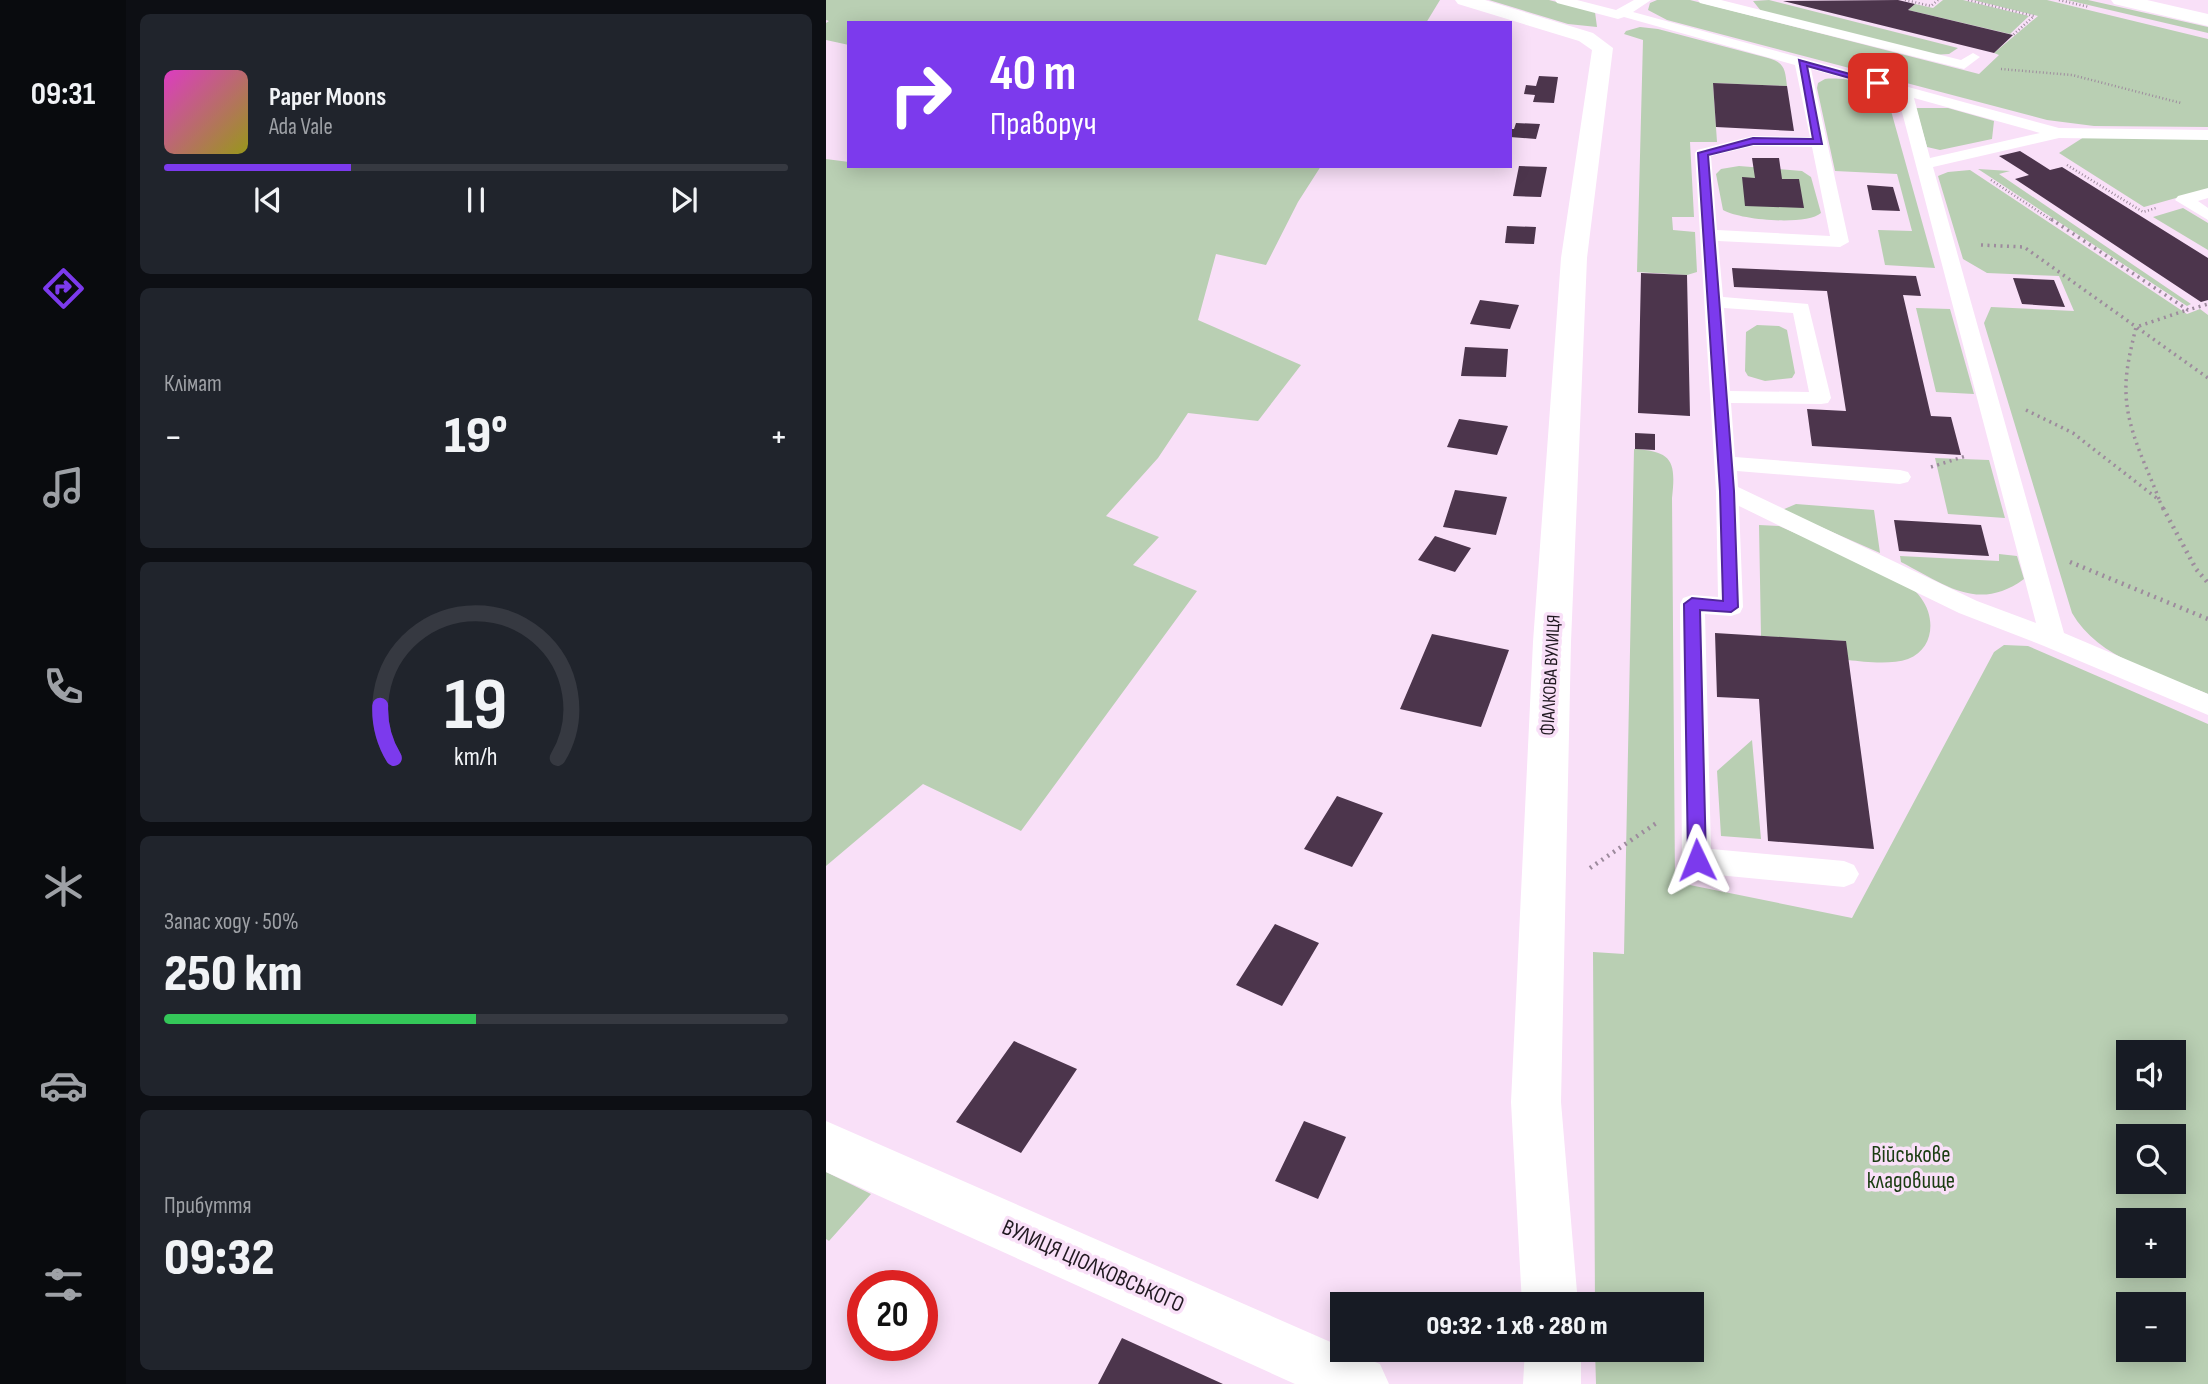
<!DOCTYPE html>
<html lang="uk">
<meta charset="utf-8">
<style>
:root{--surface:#171b24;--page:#20242c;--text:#f1f3f6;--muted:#9ea1a6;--line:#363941;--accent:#7c3aed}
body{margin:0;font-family:"Sofia Sans Condensed",sans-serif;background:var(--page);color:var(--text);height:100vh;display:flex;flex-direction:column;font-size:26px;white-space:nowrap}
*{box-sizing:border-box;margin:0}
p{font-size:23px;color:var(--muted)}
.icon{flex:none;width:38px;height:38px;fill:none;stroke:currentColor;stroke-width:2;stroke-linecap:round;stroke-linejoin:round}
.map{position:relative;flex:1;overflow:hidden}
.drawer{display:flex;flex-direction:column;gap:14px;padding:14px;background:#0d0f14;width:700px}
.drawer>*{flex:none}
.guide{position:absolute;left:21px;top:21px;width:665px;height:147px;border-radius:0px;box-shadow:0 4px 18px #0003;background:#7c3aed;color:#fff;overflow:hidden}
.tools{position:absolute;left:1290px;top:1040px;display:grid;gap:14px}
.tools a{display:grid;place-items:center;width:70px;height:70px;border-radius:0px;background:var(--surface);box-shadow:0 4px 18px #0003;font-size:35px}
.speed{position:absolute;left:21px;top:1270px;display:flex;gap:14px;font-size:35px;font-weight:700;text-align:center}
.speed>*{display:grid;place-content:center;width:91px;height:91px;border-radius:50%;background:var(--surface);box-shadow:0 4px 18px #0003;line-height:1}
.speed .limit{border:10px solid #d22;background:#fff;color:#111}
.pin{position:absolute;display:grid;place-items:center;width:60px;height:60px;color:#fff;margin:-30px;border-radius:14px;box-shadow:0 4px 10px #0006}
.me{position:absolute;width:77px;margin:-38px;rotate:358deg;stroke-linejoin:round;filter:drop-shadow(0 0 5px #0008)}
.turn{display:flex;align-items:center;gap:24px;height:147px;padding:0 28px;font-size:32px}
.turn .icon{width:91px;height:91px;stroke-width:2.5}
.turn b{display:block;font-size:49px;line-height:60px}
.big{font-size:52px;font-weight:800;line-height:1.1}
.drawer .tile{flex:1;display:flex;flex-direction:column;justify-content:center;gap:10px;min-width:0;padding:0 24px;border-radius:10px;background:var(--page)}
.drawer .dial{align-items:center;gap:0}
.dial svg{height:182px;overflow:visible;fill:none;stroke:var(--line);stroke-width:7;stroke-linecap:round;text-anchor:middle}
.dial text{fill:var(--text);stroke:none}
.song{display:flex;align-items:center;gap:21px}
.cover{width:84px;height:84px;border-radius:10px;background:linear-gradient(135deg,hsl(310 70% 55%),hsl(60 70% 35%))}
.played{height:7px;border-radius:4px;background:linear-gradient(90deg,var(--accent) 30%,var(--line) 30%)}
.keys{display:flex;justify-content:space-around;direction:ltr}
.heat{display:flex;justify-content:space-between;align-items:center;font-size:38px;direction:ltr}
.charge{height:10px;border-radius:5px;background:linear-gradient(90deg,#34c759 50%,var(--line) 0)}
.trip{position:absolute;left:504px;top:1292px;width:374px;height:70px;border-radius:0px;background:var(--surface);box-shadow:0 4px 18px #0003;font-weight:800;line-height:70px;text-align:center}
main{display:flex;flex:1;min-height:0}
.tabs{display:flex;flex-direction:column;width:126px;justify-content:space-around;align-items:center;background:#090b0e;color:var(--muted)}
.tabs .icon{width:49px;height:49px}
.tabs .on{color:var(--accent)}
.tabs b{font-size:32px;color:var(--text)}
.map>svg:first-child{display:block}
.green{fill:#b9cfb3;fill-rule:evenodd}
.building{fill:#4c354c}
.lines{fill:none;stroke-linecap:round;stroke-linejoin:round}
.path-far2{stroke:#9d8b9d;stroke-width:2.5;stroke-dasharray:1 2.5;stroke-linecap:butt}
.path-far1{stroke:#9d8b9d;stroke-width:3.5;stroke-dasharray:2 4.5;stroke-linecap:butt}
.path{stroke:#9d8b9d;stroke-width:4.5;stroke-dasharray:2 5;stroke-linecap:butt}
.service{fill:#fff;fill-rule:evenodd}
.minor{fill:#fff;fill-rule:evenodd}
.tertiary{fill:#fff;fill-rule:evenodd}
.route{fill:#7c3aed;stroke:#51269a;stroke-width:2}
.labels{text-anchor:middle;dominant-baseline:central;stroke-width:7;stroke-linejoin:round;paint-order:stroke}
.street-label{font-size:19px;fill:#211921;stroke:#f9e0f8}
.near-park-label{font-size:23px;fill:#1a3c11;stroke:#f9e0f8}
.near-street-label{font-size:23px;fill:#211921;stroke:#f9e0f8}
</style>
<main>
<nav class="tabs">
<b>09:31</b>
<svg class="icon on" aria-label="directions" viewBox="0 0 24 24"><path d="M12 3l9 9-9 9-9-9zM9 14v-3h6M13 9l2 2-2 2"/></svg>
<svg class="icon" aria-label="music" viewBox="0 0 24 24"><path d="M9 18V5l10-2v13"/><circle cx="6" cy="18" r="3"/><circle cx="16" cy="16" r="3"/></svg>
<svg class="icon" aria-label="phone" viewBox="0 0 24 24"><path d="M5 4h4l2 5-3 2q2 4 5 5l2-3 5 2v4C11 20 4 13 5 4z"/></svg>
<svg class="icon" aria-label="climate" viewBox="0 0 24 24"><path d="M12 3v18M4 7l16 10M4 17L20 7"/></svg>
<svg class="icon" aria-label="car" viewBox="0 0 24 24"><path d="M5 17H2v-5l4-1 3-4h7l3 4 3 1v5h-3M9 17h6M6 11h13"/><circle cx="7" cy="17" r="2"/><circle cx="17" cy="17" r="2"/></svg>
<svg class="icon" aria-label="filters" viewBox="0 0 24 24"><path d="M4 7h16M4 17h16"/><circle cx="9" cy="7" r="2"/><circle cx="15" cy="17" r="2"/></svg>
</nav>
<section class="drawer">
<div class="tile">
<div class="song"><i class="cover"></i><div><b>Paper Moons</b><p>Ada Vale</p></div></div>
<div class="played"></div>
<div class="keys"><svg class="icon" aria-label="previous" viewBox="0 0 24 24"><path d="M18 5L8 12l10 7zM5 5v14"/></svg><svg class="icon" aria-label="pause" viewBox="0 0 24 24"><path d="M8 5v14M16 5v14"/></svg><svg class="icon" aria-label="next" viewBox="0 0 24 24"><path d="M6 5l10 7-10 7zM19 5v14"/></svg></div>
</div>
<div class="tile"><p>Клімат</p>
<div class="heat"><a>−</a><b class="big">19°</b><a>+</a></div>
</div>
<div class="tile dial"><svg viewBox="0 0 100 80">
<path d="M14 69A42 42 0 1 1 86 69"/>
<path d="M14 69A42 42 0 0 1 8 46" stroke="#7c3aed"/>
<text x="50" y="56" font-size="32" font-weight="700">19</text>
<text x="50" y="72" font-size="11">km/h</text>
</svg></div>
<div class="tile"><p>Запас ходу · 50%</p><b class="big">250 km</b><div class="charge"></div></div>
<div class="tile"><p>Прибуття</p><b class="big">09:32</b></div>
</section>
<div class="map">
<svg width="1382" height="1384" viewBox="0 0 1382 1384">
<rect width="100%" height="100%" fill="#f9e0f8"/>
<!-- green -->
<path class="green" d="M0,0H614L600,23H23V45L0,40V23L3,21L0,20Z
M663,0H723L769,12L771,27L742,24Z
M831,0H864L1153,74L1173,55L1168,53L1212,16L1147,0H1221L1382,39V127L1268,126L1221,120L841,20L822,10L824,3Z
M943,0L1132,48L1123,54L1106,55L935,11L927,1Z
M1117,0H1137L1203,16L1184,34L1082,10L1089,4L1107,8Z
M1241,0H1262L1382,27V33Z
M814,27L832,29L942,58C959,63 959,69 961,86L887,83L891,142H864L868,217H846L847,230L869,232L871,272L861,275L811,272L817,40L798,34L800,31Z
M999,79C1017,77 1046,83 1060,93L1109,268L1059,265L1052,230L1086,231L1071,174L1009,171L991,88L992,83Z
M1090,108H1122L1168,121L1166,139L1114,150L1101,147Z
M1258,137L1382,139V189L1318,207L1233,153Z
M0,159L23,162V166H495L472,202L440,265L390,254L372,320L475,365L432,421L362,413L332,458L280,516L333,537L307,565L371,591L195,831L97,784L0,866Z
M913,166L976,171L985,177L995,213C980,226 914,220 897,210L890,174L895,169Z
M1152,169L1184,171L1173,174L1365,304L1361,306Z
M1144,170L1361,314L1374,309L1382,315V694C1335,674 1272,659 1246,613L1158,323L1165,307L1248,311L1233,276L1161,273L1137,259L1112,176L1122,172Z
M1357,208L1382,223V250L1327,217Z
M1090,308L1124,309L1148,394L1110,392Z
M931,325L953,326L961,330L969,373L966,378L939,381L922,376L919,371L920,332Z
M808,449C847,451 850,462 846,498L849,882L1026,918L1168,652L1178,645L1202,646L1382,724V1384H770L769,1349H866V1304H769L767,952L798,954ZM1302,1052H1348V1097H1302ZM1302,1136H1348V1181H1302ZM1302,1220H1348V1265H1302ZM1302,1304H1348V1349H1302Z
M1109,458L1163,460L1179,518L1122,514Z
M970,504L1048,510L1054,553L956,510Z
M933,525L953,526L1070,577C1079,583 1089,589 1095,598C1110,618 1108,649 1082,659C1065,665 1039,662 1022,660L1019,641L935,636Z
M1173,554L1191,556L1198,579C1152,613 1118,584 1075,562L1074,556L1173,561Z
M926,740L935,839L895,836L891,771Z
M0,1172L45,1194L3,1241L0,1239Z"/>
<!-- building -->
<path class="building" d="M1072,0L1089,4L1082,10L1187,35L1168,53L957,1Z
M713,76L732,77L728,103L707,102L709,95L698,94L700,85L710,86Z
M887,83L961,86L968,131L890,127Z
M690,123L714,124L710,139L684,137V129H688Z
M1194,151L1224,170L1236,167L1382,258V300L1375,302L1189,179L1203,175L1173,156Z
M926,158H953L956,179H973L978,208L919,206L916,177L929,178Z
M693,166L721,167L715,197L687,196Z
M1041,185L1067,187L1074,211L1046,210Z
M681,226L710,227L708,244L679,243Z
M906,268L1090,276L1095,296L1077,295L1105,416L1125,417L1135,455L986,446L981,409L1020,411L1001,291L908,287Z
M815,273L861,275L864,416L812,413Z
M1187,278L1228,280L1239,307L1196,304Z
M654,300L693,305L684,329L644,324Z
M639,347L682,349L680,377L635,376Z
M633,419L682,426L671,455L621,447Z
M809,433L829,434V450L809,449Z
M629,490L681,497L670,535L617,527Z
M1068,520L1155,525L1163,556L1073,551Z
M609,536L645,548L629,572L592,560Z
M889,633L1020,641L1048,849L942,841L933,699L891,697Z
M606,634L683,650L655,727L574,709Z
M511,796L557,813L526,867L478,849Z
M449,924L493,943L456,1006L410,985Z
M188,1041L251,1069L195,1153L130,1122Z
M478,1121L520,1137L492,1199L449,1181Z
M296,1338L386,1379L397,1384H272Z"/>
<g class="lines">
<!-- path-far2 -->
<path class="path-far2" d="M1079,0L1105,6L1112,0
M1142,0L1208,16L1187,35
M1233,0L1263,7
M1175,69L1246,75L1355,103
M1241,165L1317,212L1330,208
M1165,180L1227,221"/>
<!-- path-far1 -->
<path class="path-far1" d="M1225,219L1362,310L1382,304
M1155,245L1198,247L1382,378
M1200,410L1247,433L1333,500L1338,510
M1105,467L1140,456
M1333,499C1320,465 1301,430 1300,393C1299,371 1305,349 1310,327L1361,310"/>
<!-- path -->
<path class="path" d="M1337,508L1370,569L1382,583
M1244,562L1382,619
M764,868L832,822"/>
<!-- service -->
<path class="service" d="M729,0H751L790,10L808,0H825L807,12L1233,128L1382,130V140L1233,138L1107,167L1238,633L1382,694V715L1218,646L1133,613L913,506L917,607L914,613L905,616L879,614L885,849L1018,861L1028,865L1033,874L1028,883L1018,887L871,873L861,869L856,860L854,604L857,598L866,595L892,597L890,491L869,153L871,150L927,136L984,137L969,65L798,17L792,19L731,3ZM985,69L1071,93L1210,623L1151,601L912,487L911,471L1074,484L1082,482L1085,477L1082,472L1074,470L909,457L905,403L995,404L1002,403L1005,398L982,304L897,297L892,241L1014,247L1023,242ZM1088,98L1214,133L1104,158ZM927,146L986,147L1004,236L891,230L885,156ZM898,308L967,313L983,392L904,391Z
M872,0H895L1135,60L1147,53L1154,57L1138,69L874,3Z
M1382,188V198L1372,201L1382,208V220L1349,200L1352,196Z"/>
<!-- minor -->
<path class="minor" d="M629,0H659L767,33L787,48L761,258L745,642L735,1102L752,1304H696L685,1102L707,642L735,258L766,50L753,41L632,4Z
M0,1121L516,1347V1349L554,1364L563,1384H469L0,1172Z
M699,1349H755V1384H697Z"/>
<!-- tertiary -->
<path class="tertiary" d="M1285,0H1321L1382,14V26L1288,4Z"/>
</g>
<!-- route -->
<path class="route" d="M973,60L1057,83L1052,86L981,66L996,144H927L882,155L908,491L912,607L905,612L874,610L880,860L877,865L871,868L864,865L862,860L858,604L866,598L897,601L894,491L872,153L927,138L987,139Z"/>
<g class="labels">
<!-- street labels -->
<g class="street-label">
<text transform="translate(725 675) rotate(-87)">ФІАЛКОВА ВУЛИЦЯ</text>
</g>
<!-- near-park labels -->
<g class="near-park-label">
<text x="1085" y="1155">Військове<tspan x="1085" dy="26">кладовище</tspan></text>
</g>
<!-- near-street labels -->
<g class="near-street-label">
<text transform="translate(267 1266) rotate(24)">ВУЛИЦЯ ЦІОЛКОВСЬКОГО</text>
</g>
</g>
</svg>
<div class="tools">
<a><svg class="icon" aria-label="sound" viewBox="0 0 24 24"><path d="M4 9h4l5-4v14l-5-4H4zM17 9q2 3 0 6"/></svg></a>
<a><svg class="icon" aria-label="search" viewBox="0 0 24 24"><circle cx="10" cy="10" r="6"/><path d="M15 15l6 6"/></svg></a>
<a>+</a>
<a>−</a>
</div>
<div class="speed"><div class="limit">20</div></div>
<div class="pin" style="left:1052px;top:83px;background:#d93025"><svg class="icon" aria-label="arrive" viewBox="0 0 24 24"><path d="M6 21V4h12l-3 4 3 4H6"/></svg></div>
<svg class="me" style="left:871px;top:860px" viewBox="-20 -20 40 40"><path d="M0-17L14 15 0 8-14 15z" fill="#7c3aed" stroke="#fff" stroke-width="4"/></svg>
<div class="trip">09:32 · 1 хв · 280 m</div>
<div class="guide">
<div class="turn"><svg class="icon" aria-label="right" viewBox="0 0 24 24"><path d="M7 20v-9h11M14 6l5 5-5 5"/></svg><div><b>40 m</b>Праворуч</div></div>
</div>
</div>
</main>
